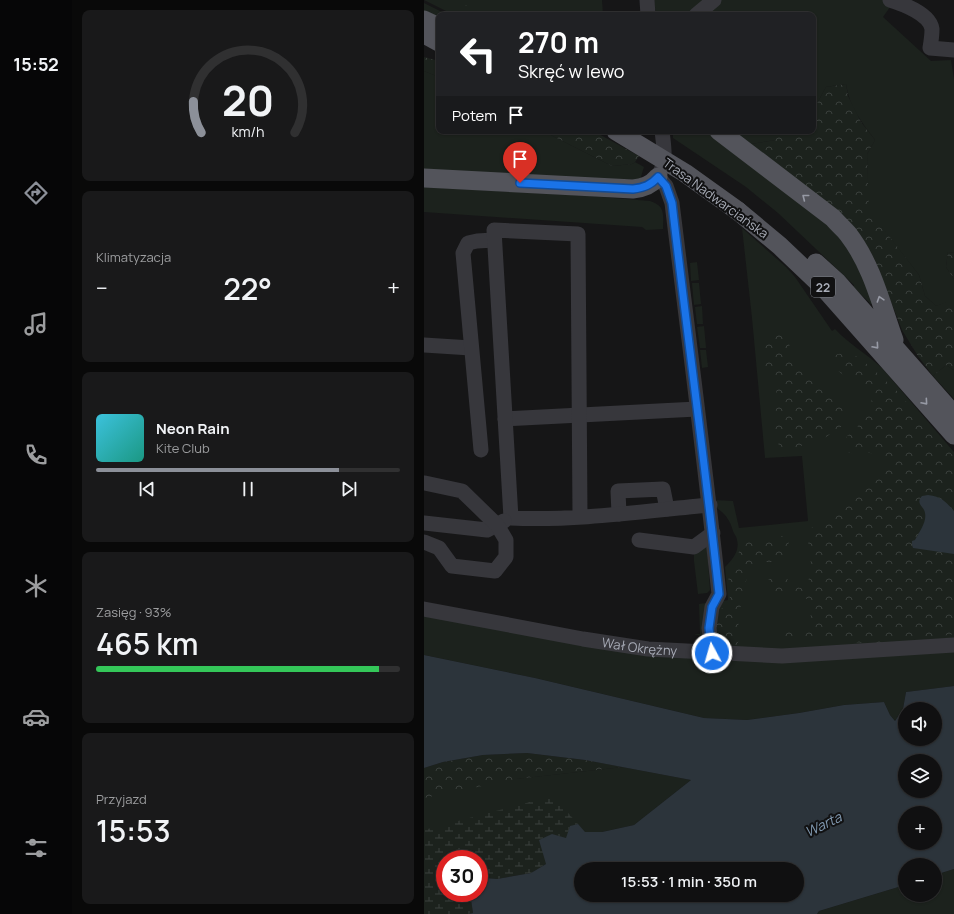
<!DOCTYPE html>
<html lang="pl">
<meta charset="utf-8">
<style>
:root{--surface:#101011;--page:#19191a;--text:#f1f3f6;--muted:#9c9d9f;--line:#303031;--accent:#8c9099}
body{margin:0;font-family:Manrope,sans-serif;background:var(--page);color:var(--text);height:100vh;display:flex;flex-direction:column;font-size:15px;white-space:nowrap}
*{box-sizing:border-box;margin:0}
p{font-size:13px;color:var(--muted)}
.icon{flex:none;width:22px;height:22px;fill:none;stroke:currentColor;stroke-width:2;stroke-linecap:round;stroke-linejoin:round}
.map{position:relative;flex:1;overflow:hidden}
.panel{display:flex;flex-direction:column;gap:10px;padding:10px;background:#090909;width:352px}
.panel>*{flex:none}
.banner{position:absolute;left:12px;top:12px;width:380px;height:122px;border-radius:8px;box-shadow:0 1px 3px #0004,0 0 0 1px var(--line);background:#202124;color:#fff;overflow:hidden}
.buttons{position:absolute;left:474px;top:702px;display:grid;gap:8px}
.buttons a{display:grid;place-items:center;width:44px;height:44px;border-radius:50%;background:var(--surface);box-shadow:0 1px 3px #0004,0 0 0 1px var(--line);font-size:20px}
.speed{position:absolute;left:12px;top:850px;display:flex;gap:8px;font-size:20px;font-weight:700;text-align:center}
.speed>*{display:grid;place-content:center;width:52px;height:52px;border-radius:50%;background:var(--surface);box-shadow:0 1px 3px #0004,0 0 0 1px var(--line);line-height:1}
.speed .limit{border:6px solid #d22;background:#fff;color:#111}
.pin{position:absolute;display:grid;place-items:center;width:34px;height:34px;color:#fff;margin:-41px -17px;border-radius:50% 50% 50% 0;rotate:-45deg;box-shadow:0 0 4px #0007}
.pin .icon{rotate:45deg}
.me{position:absolute;width:44px;margin:-22px;rotate:354deg;stroke-linejoin:round;filter:drop-shadow(0 0 3px #0008)}
.turn{display:flex;align-items:center;gap:14px;height:84px;padding:0 16px;font-size:18px}
.turn .icon{width:52px;height:52px;stroke-width:2.5}
.turn b{display:block;font-size:28px;line-height:34px}
.then{display:flex;align-items:center;height:38px;padding:0 16px;background:#0003;gap:8px;font-size:15px}
.big{font-size:30px;font-weight:600;line-height:1.1}
.panel .tile{flex:1;display:flex;flex-direction:column;justify-content:center;gap:6px;min-width:0;padding:0 14px;border-radius:8px;background:var(--page)}
.panel .dial{align-items:center;gap:0}
.dial svg{height:104px;overflow:visible;fill:none;stroke:var(--line);stroke-width:7;stroke-linecap:round;text-anchor:middle}
.dial text{fill:var(--text);stroke:none}
.song{display:flex;align-items:center;gap:12px}
.cover{width:48px;height:48px;border-radius:6px;background:linear-gradient(135deg,hsl(190 70% 55%),hsl(170 70% 35%))}
.played{height:4px;border-radius:2px;background:linear-gradient(90deg,var(--accent) 80%,var(--line) 80%)}
.keys{display:flex;justify-content:space-around;direction:ltr}
.heat{display:flex;justify-content:space-between;align-items:center;font-size:22px;direction:ltr}
.charge{height:6px;border-radius:3px;background:linear-gradient(90deg,#34c759 93%,var(--line) 0)}
.trip{position:absolute;left:150px;top:862px;width:230px;height:40px;border-radius:20px;background:var(--surface);box-shadow:0 1px 3px #0004,0 0 0 1px var(--line);font-weight:600;line-height:40px;text-align:center}
main{display:flex;flex:1;min-height:0}
.menu{display:flex;flex-direction:column;width:72px;justify-content:space-around;align-items:center;background:#060607;color:var(--muted)}
.menu .icon{width:28px;height:28px}
.menu .on{color:var(--accent)}
.menu b{font-size:18px;color:var(--text)}
.map>svg:first-child{display:block}
.green{fill:#1c221d}
.forest{fill:url(#forest-crowns)}
.wetland{fill:url(#wetland-marsh)}
.water{fill:#2c343b;fill-rule:evenodd}
.lines{fill:none;stroke-linecap:round;stroke-linejoin:round}
.minor{stroke:#37373c;stroke-width:15}
.major{stroke:#53545b;stroke-width:19}
.major-bridge{stroke:#53545b;stroke-width:19}
.oneway{stroke:#979aa5}
.route-casing{stroke:#114b97;stroke-width:10}
.route{stroke:#1a73e8;stroke-width:7}
.labels{text-anchor:middle;dominant-baseline:central;stroke-width:4;stroke-linejoin:round;paint-order:stroke}
.shield{fill:#111112;stroke:#7b7e86;stroke-width:1}
.shield-label{font-size:12px;font-weight:bold;fill:#a8acb7}
.street-label{font-size:13px;fill:#a8acb7;stroke:#111112}
.water-label{font-size:14px;font-style:italic;fill:#8199b0;stroke:#111112}
</style>
<main>
<nav class="menu">
<b>15:52</b>
<svg class="icon on" aria-label="directions" viewBox="0 0 24 24"><path d="M12 3l9 9-9 9-9-9zM9 14v-3h6M13 9l2 2-2 2"/></svg>
<svg class="icon" aria-label="music" viewBox="0 0 24 24"><path d="M9 18V5l10-2v13"/><circle cx="6" cy="18" r="3"/><circle cx="16" cy="16" r="3"/></svg>
<svg class="icon" aria-label="phone" viewBox="0 0 24 24"><path d="M5 4h4l2 5-3 2q2 4 5 5l2-3 5 2v4C11 20 4 13 5 4z"/></svg>
<svg class="icon" aria-label="climate" viewBox="0 0 24 24"><path d="M12 3v18M4 7l16 10M4 17L20 7"/></svg>
<svg class="icon" aria-label="car" viewBox="0 0 24 24"><path d="M5 17H2v-5l4-1 3-4h7l3 4 3 1v5h-3M9 17h6M6 11h13"/><circle cx="7" cy="17" r="2"/><circle cx="17" cy="17" r="2"/></svg>
<svg class="icon" aria-label="filters" viewBox="0 0 24 24"><path d="M4 7h16M4 17h16"/><circle cx="9" cy="7" r="2"/><circle cx="15" cy="17" r="2"/></svg>
</nav>
<section class="panel">
<div class="tile dial"><svg viewBox="0 0 100 80">
<path d="M14 69A42 42 0 1 1 86 69"/>
<path d="M14 69A42 42 0 0 1 8 45" stroke="#8c9099"/>
<text x="50" y="56" font-size="32" font-weight="700">20</text>
<text x="50" y="72" font-size="11">km/h</text>
</svg></div>
<div class="tile"><p>Klimatyzacja</p>
<div class="heat"><a>−</a><b class="big">22°</b><a>+</a></div>
</div>
<div class="tile">
<div class="song"><i class="cover"></i><div><b>Neon Rain</b><p>Kite Club</p></div></div>
<div class="played"></div>
<div class="keys"><svg class="icon" aria-label="previous" viewBox="0 0 24 24"><path d="M18 5L8 12l10 7zM5 5v14"/></svg><svg class="icon" aria-label="pause" viewBox="0 0 24 24"><path d="M8 5v14M16 5v14"/></svg><svg class="icon" aria-label="next" viewBox="0 0 24 24"><path d="M6 5l10 7-10 7zM19 5v14"/></svg></div>
</div>
<div class="tile"><p>Zasięg · 93%</p><b class="big">465 km</b><div class="charge"></div></div>
<div class="tile"><p>Przyjazd</p><b class="big">15:53</b></div>
</section>
<div class="map">
<svg width="530" height="914" viewBox="0 0 530 914">
<defs>
<pattern id="forest-crowns" width="20" height="18" patternUnits="userSpaceOnUse"><rect width="20" height="18" fill="#1c221d"/><path d="M2 6a3 3 0 1 1 6 0M12 15a3 3 0 1 1 6 0" fill="none" stroke="#3a3f3c"/></pattern>
<pattern id="wetland-marsh" width="20" height="14" patternUnits="userSpaceOnUse"><rect width="20" height="14" fill="#1c221d"/><path d="M1 5h8M5 5V1M11 12h8M15 12V8" fill="none" stroke="#3a3f3c"/></pattern>
</defs>
<rect width="100%" height="100%" fill="#161617"/>
<!-- green -->
<path class="green" d="M0,0H178L179,15H30Z
M230,0H471L459,17L507,61L527,60L530,79V253L524,252L522,267L530,279V300L512,306L501,296L495,275L444,210L443,154L451,140C438,123 425,106 422,84L402,87L389,111V15H232Z
M0,3L24,15H15V19L0,12Z
M0,71L15,77V131H119L188,166L208,164L211,162L220,167L216,180L0,171Z
M249,131H284L384,206L422,243L451,303L447,304L429,287L430,285L354,213L322,187L249,138Z
M310,131H352V140L327,144Z
M0,187L166,196L226,201C242,206 239,215 239,229L222,230L218,227L0,212Z
M318,228L362,267L371,277L408,331L411,329C425,344 443,354 458,368L530,452V686L482,692L479,709L471,721L466,715L460,702L420,705L375,713L323,720L280,718L111,678L0,655V612L188,649L301,648L293,642L288,624L299,601L304,600L301,567C308,560 316,551 313,540C313,537 310,534 309,531C306,520 301,513 291,507L290,500L309,501L315,528L384,521L378,456L341,458L328,318Z
M273,262L275,280L267,281L266,263Z
M268,283H275L277,304L270,305Z
M278,306L279,324H273L271,307Z
M280,326L282,348H276L273,327Z
M276,350H282L284,367L278,368Z
M522,365L530,370V399L509,376Z
M283,546L286,590L283,593L274,594L270,561V548Z
M282,603L279,637L270,634H276L275,604Z
M199,767L267,780L210,825L178,832H161L55,881V859H21V893H46L44,914H0V789Z
M530,869V914H393L395,911L481,885V895H511V875Z"/>
<!-- forest -->
<path class="forest" d="M35,3L58,11L64,15H41L32,10Z
M0,57L15,61V77L0,71Z
M422,84L424,96L437,122L451,140L443,154L445,210L495,275L501,296L512,306L530,299V370L522,365L509,376L494,356L478,330L451,260L435,234L327,144L352,140V131H389V111L402,87Z
M119,131H169L215,156L211,162L208,164L188,166Z
M524,252L530,253V279L522,267Z
M352,330L363,336L368,355L375,369L400,383L415,398L421,409L417,427L399,439L364,450L355,446L352,435L350,421L353,402L352,387L341,367L338,344L346,333Z
M425,351L447,367L472,390L530,457V634L477,643H441L378,638L362,640L356,639L357,631L363,625L373,630H381C388,619 389,610 383,599L366,592L355,594L343,591L344,580L354,573L376,588L384,584L387,564L384,541L386,532L389,525L399,519L409,518L416,512L421,501L459,475L461,463C445,443 436,460 419,450L423,436L433,429L437,416L447,403L449,395L446,388L422,377L413,370L411,355Z
M362,535L366,540L359,557L353,562H331L325,567L314,619L315,632V640L312,646L303,645C298,639 287,623 292,615C295,610 302,605 306,601L304,573L315,552L317,542C329,536 332,542 343,541C349,540 356,536 362,535Z
M103,753L161,760L199,767L92,779L0,798V768L19,762L59,755Z"/>
<!-- wetland -->
<path class="wetland" d="M129,796L154,824L146,827L142,838L128,834L122,864L107,873L73,879L61,878L55,881V859H21V893H46L49,913L44,914H0V830Z"/>
<!-- water -->
<path class="water" d="M504,495C518,497 521,501 530,511V554L489,548L488,545V541L491,540C495,532 503,522 501,513C500,506 491,504 498,496Z
M0,655L111,678L280,718L323,720L375,713L420,705L460,702L466,715L471,721L479,709L482,692L530,686V869L511,875V865H481V885L395,911L393,914H44L49,913L46,893H55V881L61,878L73,879L107,873L122,864L115,840L128,834L142,838L146,826L154,824L161,832H178L210,825L267,780L161,760L103,753L59,755L19,762L0,768ZM481,709H511V739H481ZM481,761H511V791H481ZM481,813H511V843H481ZM157,869H373V895H157Z"/>
<g class="lines">
<!-- minor -->
<g class="minor">
<path d="M223,0L224,15"/>
<path d="M466,0C479,4 506,14 508,29C508,35 507,42 506,48L530,50"/>
<path d="M272,15L290,0"/>
<path d="M238,131C240,148 243,162 234,177L242,186L248,203C264,333 281,463 295,594L288,607L285,628L288,653"/>
<path d="M0,345L47,348"/>
<path d="M81,419L273,409"/>
<path d="M57,450L39,253L44,243L53,241L70,240"/>
<path d="M195,514L194,491L239,489L243,509"/>
<path d="M156,516L154,234L70,230L87,518C153,521 220,511 286,505"/>
<path d="M0,523L63,530L80,521"/>
<path d="M215,540L270,547L289,533"/>
<path d="M0,542L15,548L28,566L71,571L82,557V540L73,525L38,491L1,483"/>
<path id="s1" d="M0,609L159,639L224,649L358,656L530,645"/>
</g>
<!-- major -->
<path class="major" d="M0,20L15,27
M0,34L15,42
M295,131L409,218C414,224 420,229 424,234C448,265 457,304 470,340
M0,178L209,189C220,188 227,185 234,177
M314,211L356,246L400,288L530,435
M392,263L413,282L530,415"/>
<!-- major-bridge -->
<path class="major-bridge" d="M192,131L261,173L314,211"/>
</g>
<!-- one-way arrows -->
<defs><path id="oneway-chevron" d="M-2-3.5L2.5 0L-2 3.5" fill="none" stroke-width="1.6" stroke-linecap="round" stroke-linejoin="round"/></defs>
<g class="oneway">
<use href="#oneway-chevron" transform="translate(381 197) rotate(-142)"/>
<use href="#oneway-chevron" transform="translate(456 299) rotate(-108)"/>
<use href="#oneway-chevron" transform="translate(452 346) rotate(49)"/>
<use href="#oneway-chevron" transform="translate(501 402) rotate(49)"/>
</g>
<g class="lines">
<defs>
<path id="route" d="M96,183L209,189C220,188 227,185 234,177L242,186L248,203C263,333 281,463 295,594L288,607L285,628L288,653"/>
</defs>
<!-- route casing -->
<use href="#route" class="route-casing"/>
<!-- route -->
<use href="#route" class="route"/>
</g>
<g class="labels">
<!-- shield labels -->
<rect class="shield" x="387" y="277" width="24" height="20" rx="3"/>
<g class="shield-label">
<text x="399" y="287">22</text>
</g>
<!-- street labels -->
<g class="street-label">
<text transform="translate(292 198) rotate(36)">Trasa Nadwarciańska</text>
<text stroke="none"><textPath href="#s1" startOffset="219">Wał Okrężny</textPath></text>
</g>
<!-- water labels -->
<g class="water-label">
<text transform="translate(399 824) rotate(-26)">Warta</text>
</g>
</g>
</svg>
<div class="buttons">
<a><svg class="icon" aria-label="sound" viewBox="0 0 24 24"><path d="M4 9h4l5-4v14l-5-4H4zM17 9q2 3 0 6"/></svg></a>
<a><svg class="icon" aria-label="layers" viewBox="0 0 24 24"><path d="M12 4l9 5-9 5-9-5zM3 14l9 5 9-5"/></svg></a>
<a>+</a>
<a>−</a>
</div>
<div class="speed"><div class="limit">30</div></div>
<div class="pin" style="left:96px;top:183px;background:#d93025"><svg class="icon" aria-label="arrive" viewBox="0 0 24 24"><path d="M6 21V4h12l-3 4 3 4H6"/></svg></div>
<svg class="me" style="left:288px;top:653px" viewBox="-20 -20 40 40"><circle r="17" fill="#1a73e8" stroke="#fff" stroke-width="3"/><path d="M0-11L8 9 0 5-8 9z" fill="#fff"/></svg>
<div class="trip">15:53 · 1 min · 350 m</div>
<div class="banner">
<div class="turn"><svg class="icon" aria-label="left" viewBox="0 0 24 24"><path d="M17 20v-9H6M10 6l-5 5 5 5"/></svg><div><b>270 m</b>Skręć w lewo</div></div>
<div class="then">Potem<svg class="icon" aria-label="arrive" viewBox="0 0 24 24"><path d="M6 21V4h12l-3 4 3 4H6"/></svg></div>
</div>
</div>
</main>
